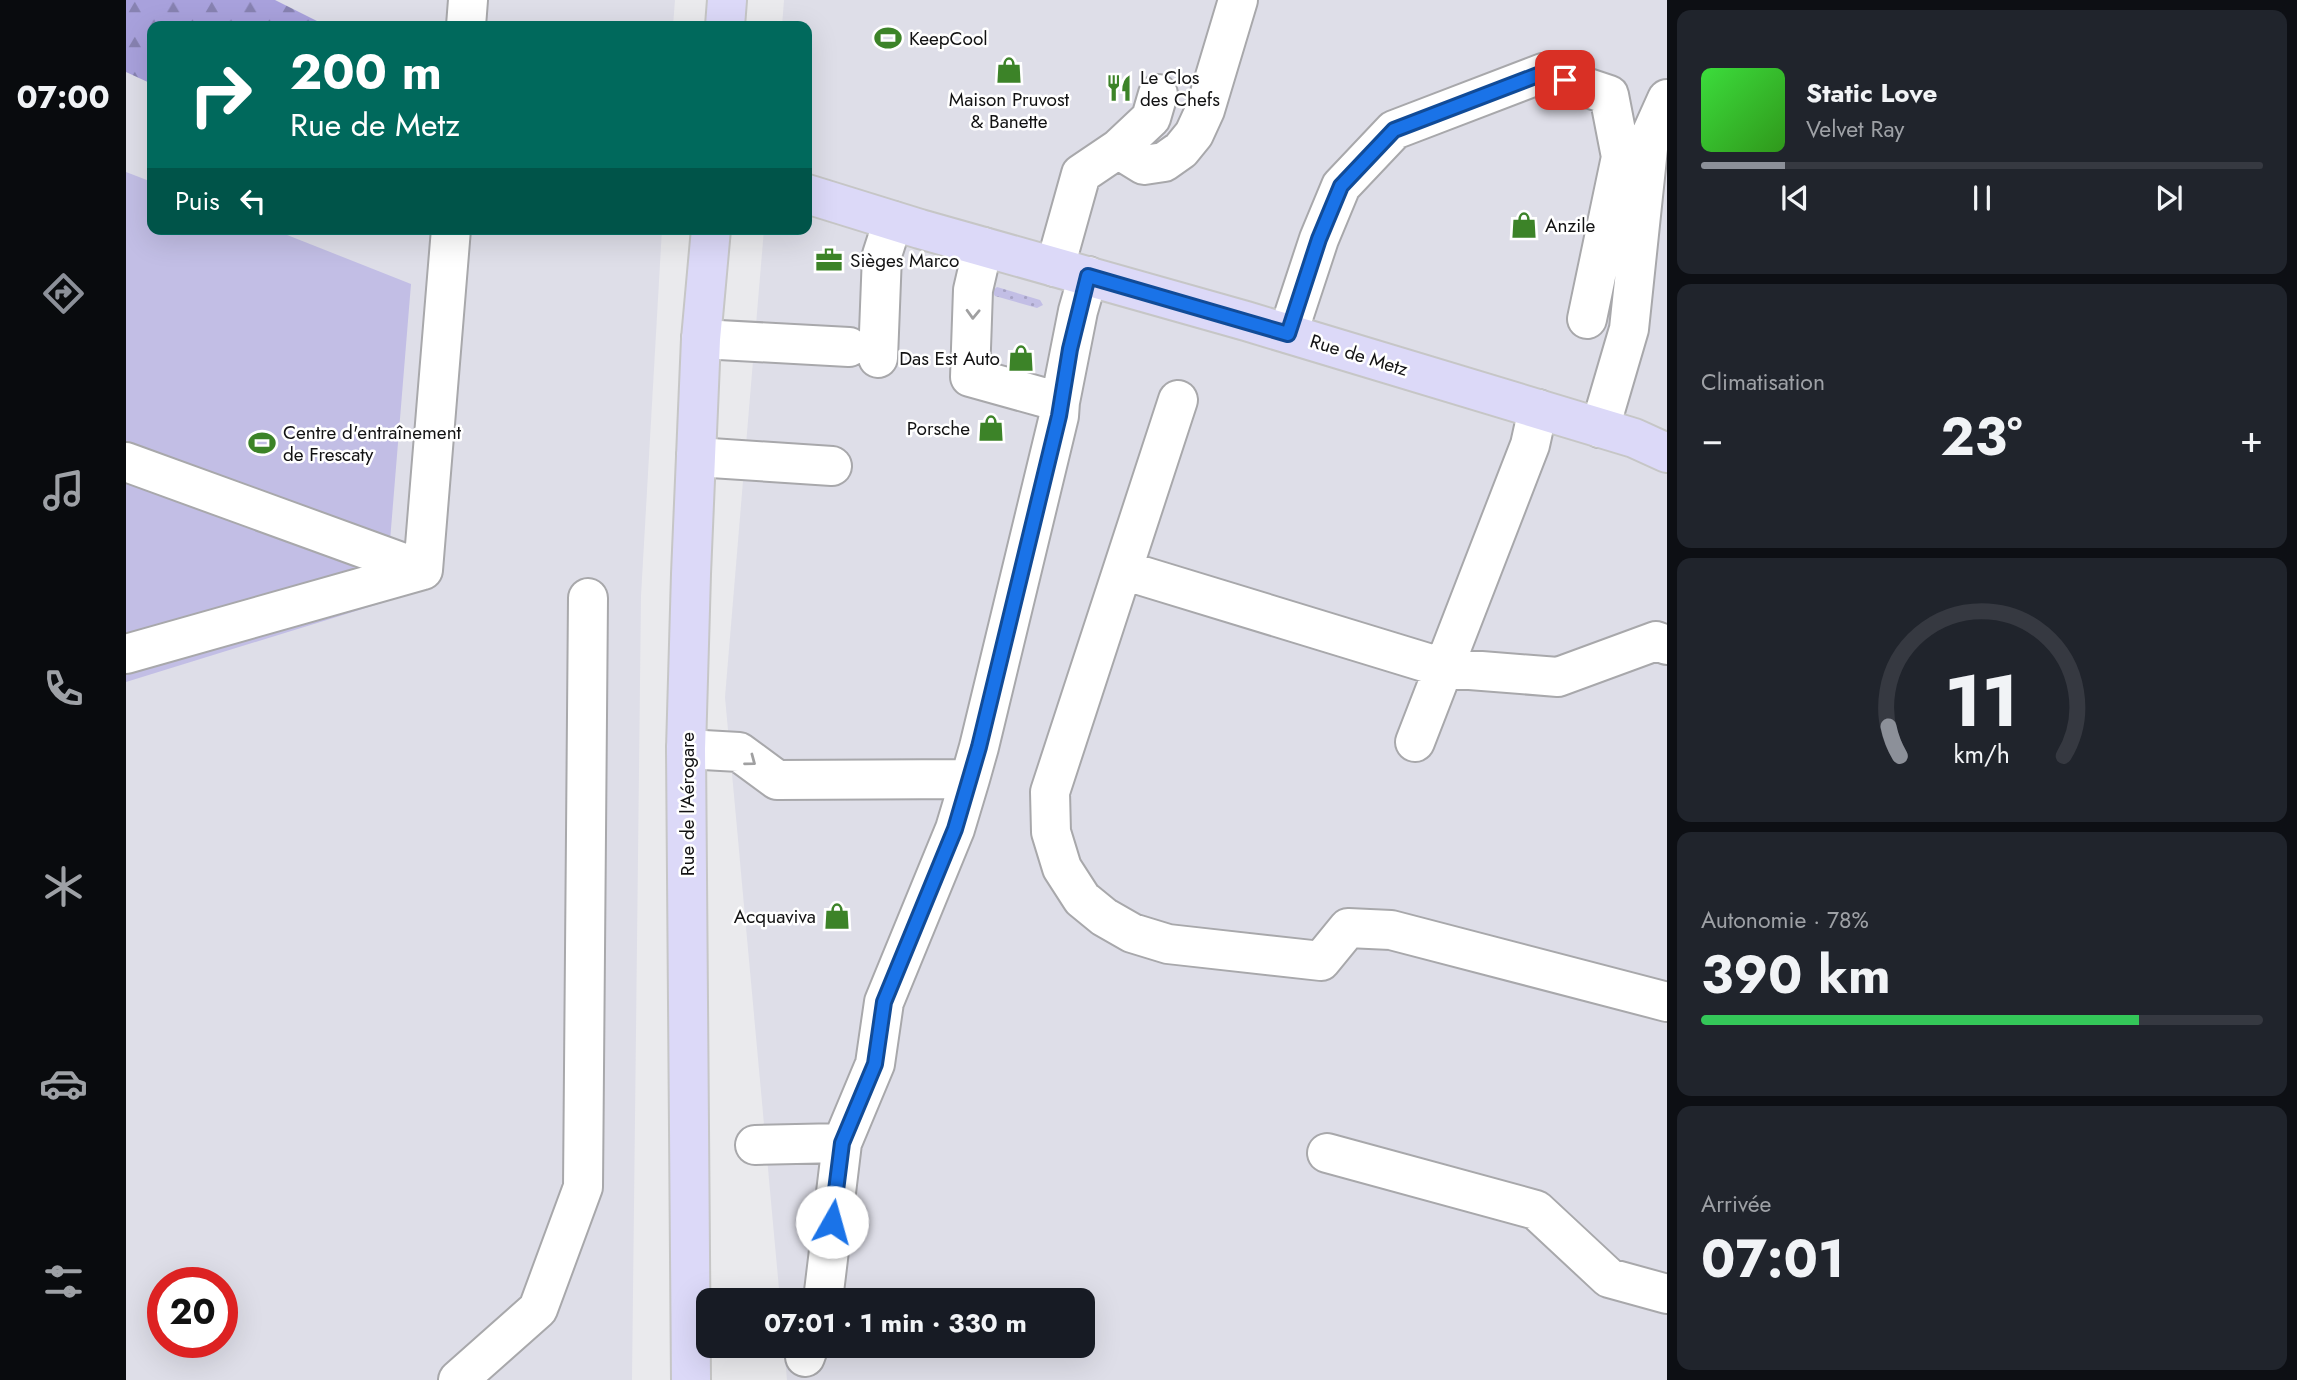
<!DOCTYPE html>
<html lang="fr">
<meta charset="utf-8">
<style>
:root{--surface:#171b24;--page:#20242c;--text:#f1f3f6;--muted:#9ea1a6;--line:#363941;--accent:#8c9099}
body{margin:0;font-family:Jost,sans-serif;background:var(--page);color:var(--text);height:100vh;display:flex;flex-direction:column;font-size:26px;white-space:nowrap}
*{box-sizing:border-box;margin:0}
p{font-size:23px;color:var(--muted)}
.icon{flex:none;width:38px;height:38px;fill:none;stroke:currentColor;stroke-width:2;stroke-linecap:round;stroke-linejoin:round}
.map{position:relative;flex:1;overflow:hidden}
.drawer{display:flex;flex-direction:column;gap:10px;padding:10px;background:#0d0f14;width:630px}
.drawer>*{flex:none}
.banner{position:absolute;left:21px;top:21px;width:665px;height:214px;border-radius:14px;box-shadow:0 7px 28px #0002;background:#00695c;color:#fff;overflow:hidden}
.speed{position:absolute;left:21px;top:1267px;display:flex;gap:14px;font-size:35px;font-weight:700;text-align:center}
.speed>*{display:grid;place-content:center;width:91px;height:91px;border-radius:50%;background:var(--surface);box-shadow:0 7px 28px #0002;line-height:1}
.speed .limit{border:10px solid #d22;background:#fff;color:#111}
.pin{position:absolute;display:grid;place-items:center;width:60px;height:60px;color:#fff;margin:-30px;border-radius:14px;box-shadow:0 4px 10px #0006}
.me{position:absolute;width:77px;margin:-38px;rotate:7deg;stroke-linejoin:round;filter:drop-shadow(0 0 5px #0008)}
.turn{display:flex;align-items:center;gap:24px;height:147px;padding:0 28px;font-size:32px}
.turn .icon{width:91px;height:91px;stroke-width:2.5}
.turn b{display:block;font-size:49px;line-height:60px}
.then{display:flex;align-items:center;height:66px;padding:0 28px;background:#0003;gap:14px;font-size:26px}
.big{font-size:52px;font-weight:700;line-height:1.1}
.drawer .tile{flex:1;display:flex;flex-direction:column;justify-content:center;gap:10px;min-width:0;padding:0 24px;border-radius:14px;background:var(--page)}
.drawer .dial{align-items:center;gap:0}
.dial svg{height:182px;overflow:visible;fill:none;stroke:var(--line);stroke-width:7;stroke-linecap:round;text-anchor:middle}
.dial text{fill:var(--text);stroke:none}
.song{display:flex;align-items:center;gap:21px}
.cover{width:84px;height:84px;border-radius:10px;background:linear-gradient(135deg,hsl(120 70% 55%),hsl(110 70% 35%))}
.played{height:7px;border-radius:4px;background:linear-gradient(90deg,var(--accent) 15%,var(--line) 15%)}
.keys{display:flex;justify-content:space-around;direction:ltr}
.heat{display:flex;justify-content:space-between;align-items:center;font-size:38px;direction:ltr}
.charge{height:10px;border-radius:5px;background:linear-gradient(90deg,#34c759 78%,var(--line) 0)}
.trip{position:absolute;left:570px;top:1288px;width:399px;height:70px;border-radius:14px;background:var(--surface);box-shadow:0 7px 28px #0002;font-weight:700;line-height:70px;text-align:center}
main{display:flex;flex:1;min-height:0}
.tabs{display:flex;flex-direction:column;width:126px;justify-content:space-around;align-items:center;background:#090b0e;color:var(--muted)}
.tabs .icon{width:49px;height:49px}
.tabs .current{color:var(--accent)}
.tabs b{font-size:32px;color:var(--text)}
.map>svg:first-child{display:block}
.built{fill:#dedee8;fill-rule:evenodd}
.grass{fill:url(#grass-dots)}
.forest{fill:url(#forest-firs)}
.pitch{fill:#c2bee5}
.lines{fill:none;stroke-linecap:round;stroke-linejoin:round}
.minor-casing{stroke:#a8a8ab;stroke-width:42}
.major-casing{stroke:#c6c6c6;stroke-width:42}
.minor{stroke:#fff;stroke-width:38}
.major{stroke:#dcd9f8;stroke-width:38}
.oneway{stroke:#a0a0a1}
.route-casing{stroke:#114b97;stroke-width:18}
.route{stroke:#1a73e8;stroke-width:12}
.labels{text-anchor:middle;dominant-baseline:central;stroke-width:5;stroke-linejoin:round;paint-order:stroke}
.poi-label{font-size:19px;fill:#121213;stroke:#fff;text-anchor:start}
.street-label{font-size:19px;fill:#121213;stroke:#fff}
</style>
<main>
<nav class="tabs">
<b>07:00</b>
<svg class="icon current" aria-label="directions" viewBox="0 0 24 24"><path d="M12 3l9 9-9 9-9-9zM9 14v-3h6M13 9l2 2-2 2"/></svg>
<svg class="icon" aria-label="music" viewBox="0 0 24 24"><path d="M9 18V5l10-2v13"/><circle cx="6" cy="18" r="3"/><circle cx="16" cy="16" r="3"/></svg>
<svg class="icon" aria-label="phone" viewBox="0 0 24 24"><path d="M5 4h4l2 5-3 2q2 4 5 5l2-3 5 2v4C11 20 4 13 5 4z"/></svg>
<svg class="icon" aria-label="climate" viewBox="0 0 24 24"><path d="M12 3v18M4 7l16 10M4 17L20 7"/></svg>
<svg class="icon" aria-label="car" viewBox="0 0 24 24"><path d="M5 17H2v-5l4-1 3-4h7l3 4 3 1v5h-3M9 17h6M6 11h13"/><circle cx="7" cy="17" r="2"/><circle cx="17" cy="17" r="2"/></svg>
<svg class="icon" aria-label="filters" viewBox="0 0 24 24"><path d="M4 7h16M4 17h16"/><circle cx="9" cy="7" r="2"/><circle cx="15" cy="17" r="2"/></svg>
</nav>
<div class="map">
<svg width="1541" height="1380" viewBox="0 0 1541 1380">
<defs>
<pattern id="grass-dots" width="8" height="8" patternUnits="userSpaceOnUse" patternTransform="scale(1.75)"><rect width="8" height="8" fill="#c2bee5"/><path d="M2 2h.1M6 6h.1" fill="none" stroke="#a6a2c4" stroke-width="1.8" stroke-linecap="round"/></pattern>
<pattern id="forest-firs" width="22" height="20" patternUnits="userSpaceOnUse" patternTransform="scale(1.75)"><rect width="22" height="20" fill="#a8a1dc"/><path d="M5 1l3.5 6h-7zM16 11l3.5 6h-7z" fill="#8782b1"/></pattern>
</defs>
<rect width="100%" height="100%" fill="#eaeaed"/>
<!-- built -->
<path class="built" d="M0,0H549L547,26H26V229H536L515,596L506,1380H0ZM37,1283H96V1342H37Z
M658,0H1541V1380H661L658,1346H957V1300H654L599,697L638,229H681V26H656Z"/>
<!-- grass -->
<path class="grass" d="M871,287L914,300L917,305L911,308L869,296L866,291Z"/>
<!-- forest -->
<path class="forest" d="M0,0H149L201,26H26V84L0,72Z"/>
<!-- pitch -->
<path class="pitch" d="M0,172L26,182V229H146L285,284L259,602L0,682Z"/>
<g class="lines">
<defs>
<path id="minor" d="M340,26L342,0
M992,149L1018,165L1038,162L1055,150L1068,134L1079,110L1112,0
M857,247L847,290L844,377L934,402L952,311L962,276
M929,267L955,174L992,149L1025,118L1032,94
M1162,333L1193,239L1215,186L1268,130L1417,73L1483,95L1495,157L1461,319
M575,339L723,347
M752,358L756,255L767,221
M1052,400L924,792L925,832L936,868L956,899L978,917L1006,933L1042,944L1195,961L1222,928L1265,930L1541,1002
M1474,428L1503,329L1523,139L1541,99
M570,457L706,466
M0,462L297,570
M297,570L325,229
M997,570L1318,668L1432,677L1530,641L1541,645
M0,654L297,570
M1289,742L1404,445L1412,409
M560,749L613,752L651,780L844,779L853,747L933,416L934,402
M629,1145L716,1143
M1201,1153L1410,1210L1483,1278L1541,1294
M697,1300L716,1143L749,1064L758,1002L829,829L844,779
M679,1357L683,1346
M332,1380L412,1309L457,1187L462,598"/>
<path id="major" d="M599,26L601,0
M681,194L794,229L1120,321L1508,438L1541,453
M565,1380L560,749L565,574L575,339L585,229"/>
</defs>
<!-- minor casing -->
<use href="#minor" class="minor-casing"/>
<!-- major casing -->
<use href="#major" class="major-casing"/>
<!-- minor -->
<use href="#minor" class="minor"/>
<!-- major -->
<use href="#major" class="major"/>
</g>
<!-- one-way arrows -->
<defs><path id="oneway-chevron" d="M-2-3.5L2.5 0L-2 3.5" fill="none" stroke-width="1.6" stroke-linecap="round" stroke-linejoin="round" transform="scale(1.75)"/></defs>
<g class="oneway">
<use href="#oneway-chevron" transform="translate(847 314) rotate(92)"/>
<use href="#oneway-chevron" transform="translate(625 761) rotate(37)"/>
</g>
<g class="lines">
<defs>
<path id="route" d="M706,1222L716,1143L749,1064L758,1002L829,829L853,747L933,416L944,349L962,276L1162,334L1193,239L1215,186L1268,130L1417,73L1439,80"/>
</defs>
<!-- route casing -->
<use href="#route" class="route-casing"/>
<!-- route -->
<use href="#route" class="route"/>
</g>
<!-- icons -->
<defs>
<symbol id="stadium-bare" viewBox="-9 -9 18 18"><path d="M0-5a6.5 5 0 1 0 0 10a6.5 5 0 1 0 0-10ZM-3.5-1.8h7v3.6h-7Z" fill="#3c8328" stroke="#fff" stroke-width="2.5" paint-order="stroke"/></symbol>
<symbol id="shop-bare" viewBox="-9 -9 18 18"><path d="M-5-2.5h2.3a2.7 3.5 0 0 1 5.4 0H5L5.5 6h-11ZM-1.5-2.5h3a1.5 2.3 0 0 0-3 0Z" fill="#3c8328" stroke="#fff" stroke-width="2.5" paint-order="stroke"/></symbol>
<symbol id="restaurant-bare" viewBox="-9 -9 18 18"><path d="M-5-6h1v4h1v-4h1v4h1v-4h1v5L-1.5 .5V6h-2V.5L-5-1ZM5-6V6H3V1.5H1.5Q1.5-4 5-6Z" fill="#3c8328" stroke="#fff" stroke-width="2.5" paint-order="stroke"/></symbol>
<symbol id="office-bare" viewBox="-9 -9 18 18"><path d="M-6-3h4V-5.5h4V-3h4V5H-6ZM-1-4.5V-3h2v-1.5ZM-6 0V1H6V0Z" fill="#3c8328" stroke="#fff" stroke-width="2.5" paint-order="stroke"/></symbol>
</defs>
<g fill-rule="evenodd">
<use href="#stadium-bare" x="743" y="19" width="38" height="38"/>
<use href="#shop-bare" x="864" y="51" width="38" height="38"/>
<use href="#restaurant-bare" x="974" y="69" width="38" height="38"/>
<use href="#shop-bare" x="1379" y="206" width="38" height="38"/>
<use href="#office-bare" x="684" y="241" width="38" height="38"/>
<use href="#shop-bare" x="876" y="339" width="38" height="38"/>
<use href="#shop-bare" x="846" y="409" width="38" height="38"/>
<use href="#stadium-bare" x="117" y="424" width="38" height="38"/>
<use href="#shop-bare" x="692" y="897" width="38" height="38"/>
</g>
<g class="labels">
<!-- poi labels -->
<g class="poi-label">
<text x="783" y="38">KeepCool</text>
<text x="1014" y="77">Le Clos<tspan x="1014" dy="22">des Chefs</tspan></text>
<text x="883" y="99" text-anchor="middle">Maison Pruvost<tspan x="883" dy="22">&amp; Banette</tspan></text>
<text x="1419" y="225">Anzile</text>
<text x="724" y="260">Sièges Marco</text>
<text x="874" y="358" text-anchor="end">Das Est Auto</text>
<text x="844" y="428" text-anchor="end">Porsche</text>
<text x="157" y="432">Centre d'entraînement<tspan x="157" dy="22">de Frescaty</tspan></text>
<text x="690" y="916" text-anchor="end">Acquaviva</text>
</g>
<!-- street labels -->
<g class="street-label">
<text transform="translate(1233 355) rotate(17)">Rue de Metz</text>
<text transform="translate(561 804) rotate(-90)">Rue de l'Aérogare</text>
</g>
</g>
</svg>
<div class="speed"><div class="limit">20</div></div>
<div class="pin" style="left:1439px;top:80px;background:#d93025"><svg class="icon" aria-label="arrive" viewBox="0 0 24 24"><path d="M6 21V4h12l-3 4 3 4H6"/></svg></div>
<svg class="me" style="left:706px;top:1222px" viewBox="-20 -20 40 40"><circle r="19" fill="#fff"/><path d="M0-13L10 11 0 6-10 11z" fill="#1a73e8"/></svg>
<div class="trip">07:01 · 1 min · 330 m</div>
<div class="banner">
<div class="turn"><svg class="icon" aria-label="right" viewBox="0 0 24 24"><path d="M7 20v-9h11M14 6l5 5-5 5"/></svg><div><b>200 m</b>Rue de Metz</div></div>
<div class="then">Puis<svg class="icon" aria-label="left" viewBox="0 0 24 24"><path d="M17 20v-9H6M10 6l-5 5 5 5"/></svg></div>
</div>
</div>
<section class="drawer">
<div class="tile">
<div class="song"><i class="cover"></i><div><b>Static Love</b><p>Velvet Ray</p></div></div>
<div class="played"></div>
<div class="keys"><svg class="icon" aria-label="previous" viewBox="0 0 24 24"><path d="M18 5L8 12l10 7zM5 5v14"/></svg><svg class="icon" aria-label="pause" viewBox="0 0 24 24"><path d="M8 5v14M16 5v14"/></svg><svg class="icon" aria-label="next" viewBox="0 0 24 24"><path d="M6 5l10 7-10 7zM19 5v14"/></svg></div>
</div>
<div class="tile"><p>Climatisation</p>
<div class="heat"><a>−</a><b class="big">23°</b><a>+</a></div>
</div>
<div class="tile dial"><svg viewBox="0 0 100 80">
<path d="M14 69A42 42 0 1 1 86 69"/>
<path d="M14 69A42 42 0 0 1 9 56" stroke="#8c9099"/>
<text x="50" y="56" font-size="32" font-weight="700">11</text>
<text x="50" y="72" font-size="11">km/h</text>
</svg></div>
<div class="tile"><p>Autonomie · 78%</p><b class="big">390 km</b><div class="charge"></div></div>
<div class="tile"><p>Arrivée</p><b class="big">07:01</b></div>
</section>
</main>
